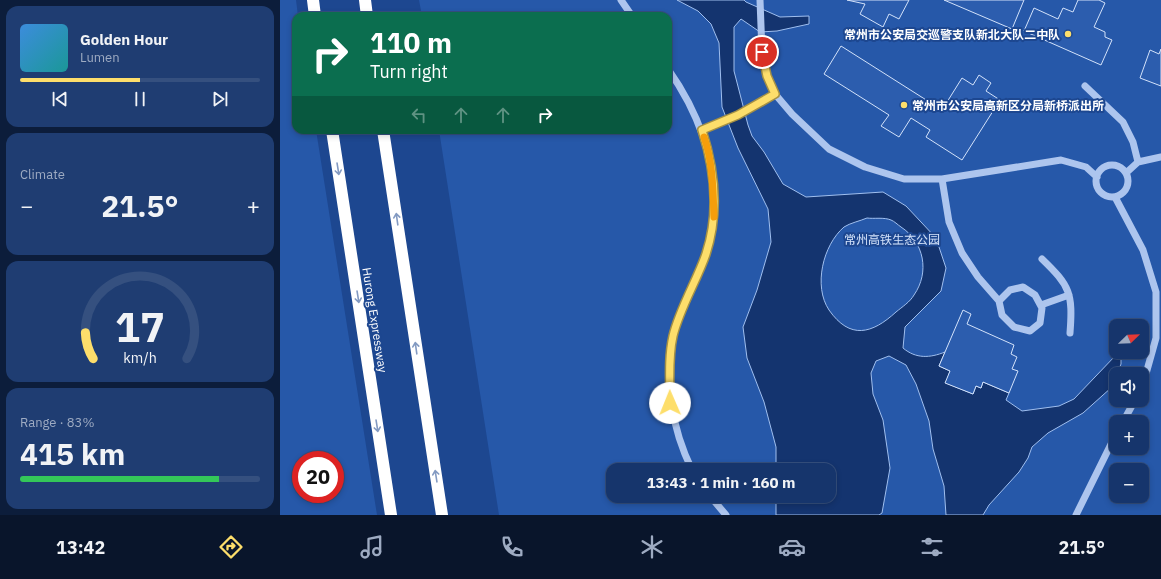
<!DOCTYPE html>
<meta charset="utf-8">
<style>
:root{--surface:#16356c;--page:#1f3d72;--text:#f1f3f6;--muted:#9eabc2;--line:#35507f;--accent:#fdde6b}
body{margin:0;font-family:"IBM Plex Sans","Noto Sans SC",sans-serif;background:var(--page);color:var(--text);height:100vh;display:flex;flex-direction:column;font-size:15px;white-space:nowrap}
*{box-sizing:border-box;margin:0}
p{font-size:13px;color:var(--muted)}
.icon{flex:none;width:22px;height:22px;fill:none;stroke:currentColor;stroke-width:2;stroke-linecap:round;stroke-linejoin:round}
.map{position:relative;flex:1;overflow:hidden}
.sheet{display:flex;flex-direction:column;gap:6px;padding:6px;background:#0c1d3b;width:280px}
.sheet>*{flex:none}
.top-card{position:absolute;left:12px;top:12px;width:380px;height:122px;border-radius:12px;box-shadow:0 2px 6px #0003,0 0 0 1px var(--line);background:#0b6e4f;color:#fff;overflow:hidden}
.needle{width:26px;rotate:67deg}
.buttons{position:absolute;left:829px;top:319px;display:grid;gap:8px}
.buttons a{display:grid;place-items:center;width:40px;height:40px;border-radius:8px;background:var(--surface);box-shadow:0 2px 6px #0003,0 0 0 1px var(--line);font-size:20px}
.speed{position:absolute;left:12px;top:451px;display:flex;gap:8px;font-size:20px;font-weight:700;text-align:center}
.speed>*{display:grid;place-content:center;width:52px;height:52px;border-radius:50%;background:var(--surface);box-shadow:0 2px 6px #0003,0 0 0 1px var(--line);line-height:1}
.speed .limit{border:6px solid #d22;background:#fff;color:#111}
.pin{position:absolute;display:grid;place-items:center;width:34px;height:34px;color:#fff;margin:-17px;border:2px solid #fff;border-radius:50%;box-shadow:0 1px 4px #0007}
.me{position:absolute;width:44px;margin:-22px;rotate:359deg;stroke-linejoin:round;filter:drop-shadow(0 0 3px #0008)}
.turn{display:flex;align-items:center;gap:14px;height:84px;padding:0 12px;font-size:18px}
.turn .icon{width:52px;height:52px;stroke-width:2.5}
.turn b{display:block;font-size:28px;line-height:34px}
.lanes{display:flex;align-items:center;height:38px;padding:0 12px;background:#0003;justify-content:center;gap:20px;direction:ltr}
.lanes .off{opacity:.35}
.big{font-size:30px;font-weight:700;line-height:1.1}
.sheet .widget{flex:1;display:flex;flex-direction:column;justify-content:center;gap:6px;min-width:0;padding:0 14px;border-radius:12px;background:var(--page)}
.sheet .dial{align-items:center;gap:0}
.dial svg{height:104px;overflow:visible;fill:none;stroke:var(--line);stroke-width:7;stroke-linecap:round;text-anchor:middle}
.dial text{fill:var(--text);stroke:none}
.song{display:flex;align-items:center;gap:12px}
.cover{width:48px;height:48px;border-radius:6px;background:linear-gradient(135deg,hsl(210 70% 55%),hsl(180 70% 35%))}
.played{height:4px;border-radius:2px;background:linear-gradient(90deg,var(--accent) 50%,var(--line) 50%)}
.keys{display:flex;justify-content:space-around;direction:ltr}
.heat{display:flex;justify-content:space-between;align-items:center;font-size:22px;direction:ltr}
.charge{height:6px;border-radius:3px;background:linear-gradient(90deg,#34c759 83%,var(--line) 0)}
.trip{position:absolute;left:326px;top:463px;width:230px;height:40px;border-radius:12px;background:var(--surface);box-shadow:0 2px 6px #0003,0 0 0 1px var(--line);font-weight:700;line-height:40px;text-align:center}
.tab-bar{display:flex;height:64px;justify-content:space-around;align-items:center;background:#09152b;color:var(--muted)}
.tab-bar .icon{width:28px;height:28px}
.tab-bar .on{color:var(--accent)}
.tab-bar b{font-size:18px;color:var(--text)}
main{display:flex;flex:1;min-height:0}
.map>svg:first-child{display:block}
.green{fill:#2658a9;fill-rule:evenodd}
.water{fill:#14346f;stroke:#a0bfef;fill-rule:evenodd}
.building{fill:#2c5dae;stroke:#d3e2fa}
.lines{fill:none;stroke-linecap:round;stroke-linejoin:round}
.minor{stroke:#adc5ee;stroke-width:7}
.highway{stroke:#fff;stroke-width:12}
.oneway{stroke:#839ac2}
.route-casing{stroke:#a49046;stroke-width:10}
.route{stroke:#fdde6b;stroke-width:7}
.slow{stroke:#f59e0b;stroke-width:7}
.poi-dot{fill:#fdde6b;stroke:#1d4790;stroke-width:1.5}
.labels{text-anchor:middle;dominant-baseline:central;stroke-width:4;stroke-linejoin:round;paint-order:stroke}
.poi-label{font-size:12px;font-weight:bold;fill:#fff;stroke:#1d4790;text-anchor:end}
.park-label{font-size:12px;fill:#d3e2fa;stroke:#1d4790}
.street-label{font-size:12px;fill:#fff;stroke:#1d4790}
</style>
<main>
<section class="sheet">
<div class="widget">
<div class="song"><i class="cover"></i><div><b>Golden Hour</b><p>Lumen</p></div></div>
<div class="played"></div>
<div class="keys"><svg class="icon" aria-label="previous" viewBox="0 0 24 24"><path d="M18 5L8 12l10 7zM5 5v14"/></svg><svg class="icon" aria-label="pause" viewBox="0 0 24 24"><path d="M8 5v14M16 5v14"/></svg><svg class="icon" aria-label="next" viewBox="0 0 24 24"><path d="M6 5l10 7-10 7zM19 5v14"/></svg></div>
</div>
<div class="widget"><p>Climate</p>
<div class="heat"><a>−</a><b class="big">21.5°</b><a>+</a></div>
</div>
<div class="widget dial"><svg viewBox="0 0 100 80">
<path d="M14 69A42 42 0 1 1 86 69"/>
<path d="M14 69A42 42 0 0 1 8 49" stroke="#fdde6b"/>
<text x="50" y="56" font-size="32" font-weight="700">17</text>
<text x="50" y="72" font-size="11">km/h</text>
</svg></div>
<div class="widget"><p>Range · 83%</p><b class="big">415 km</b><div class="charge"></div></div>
</section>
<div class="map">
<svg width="881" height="515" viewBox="0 0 881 515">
<rect width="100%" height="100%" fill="#1d4790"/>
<!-- green -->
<path class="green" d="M0,0H16L18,16H16V130H36L97,515H0ZM21,460H55V494H21Z
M139,0H881V515H219L159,130H388V16H142ZM836,326H862V352H836ZM836,374H862V400H836ZM836,422H862V448H836ZM333,470H549V496H333ZM836,470H862V496H836Z"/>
<!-- water -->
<path class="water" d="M397,0H464L466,2L500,17L529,16V24L497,31L480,32L461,19L454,27V71L468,125L472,136L484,152L503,184L526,197L603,192L626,206L656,238L666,268L661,291L625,327L623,348C636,359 650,358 665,352L659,366L670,371L666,383L693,394L696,386L701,388L703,382L729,393L726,400L742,411L779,406L794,399L836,355L841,357V364L832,387L803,413L768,433L752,447L748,458L739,472L709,505L703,515H666L664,486L653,449L649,421L636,384L626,365L609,356L596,361L591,373L593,394L603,420L610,468L602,513L599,515H496V496H549V470H496V447L484,402L467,358L463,327L477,290L491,242L488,209L458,148L442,107L439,43L431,24L418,11ZM587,218C594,219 604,217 611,220C614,221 618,225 621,227C644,242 650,272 634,295C630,302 622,307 616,312C592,334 570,340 549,310C533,286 543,245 564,227C570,223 580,221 587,218Z"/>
<!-- building -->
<path class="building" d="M567,0H629L619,19L609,14L603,27L580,14L585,4Z
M664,0H744L732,29Z
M798,0H819L825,3L814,27L825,32V37L832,40L821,65L744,31L754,8L778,19L783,8L793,12Z
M561,46L662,110L682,78L693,85L699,75L711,83L706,91L720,100L682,160L646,137L650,130L631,118L619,137L601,126L609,115L544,74Z
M881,49V86L860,78L870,50L879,54Z
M683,310L691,314L687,324L734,345L731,354L737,357L732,369L738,371L729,393L703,382L701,388L696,386L693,394L665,383L670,371L659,366Z"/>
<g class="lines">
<!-- minor -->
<path class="minor" d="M341,0L352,16
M480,0L482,52L487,76L495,94L512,114L549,149L585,167L624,179H662L781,160L806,167L817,177
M388,69C419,113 437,161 434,216C432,241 421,266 412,289C406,304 396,321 393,337C384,382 392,429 412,470
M805,86L843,122L853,142L858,162
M422,130L458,115L495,94
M816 181a16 16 0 1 1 32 0a16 16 0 1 1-32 0Z
M846,173L858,162L881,157
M662,179L669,222L682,253L698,277L719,301L722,315L734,327L750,331L760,323L762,308L755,295L743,287L730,290L719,301
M835,197L863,250L876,292V338L862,388
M762,259C790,286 793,293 790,333
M761,305L789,295
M843,422L855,400
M430,496L446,515
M796,515L836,434"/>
<!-- highway -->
<path class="highway" d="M33,0L35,16
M85,0L87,16
M52,130L111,515
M103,130L162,515"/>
</g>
<!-- one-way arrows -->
<defs><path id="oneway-shaft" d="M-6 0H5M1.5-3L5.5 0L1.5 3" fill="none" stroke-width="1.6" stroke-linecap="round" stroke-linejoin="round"/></defs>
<g class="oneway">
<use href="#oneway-shaft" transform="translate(58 169) rotate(81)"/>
<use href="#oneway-shaft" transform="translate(117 219) rotate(-98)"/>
<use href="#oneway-shaft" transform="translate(78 297) rotate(81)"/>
<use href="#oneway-shaft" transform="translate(136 348) rotate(-98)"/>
<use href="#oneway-shaft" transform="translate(97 426) rotate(81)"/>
<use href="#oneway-shaft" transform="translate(156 476) rotate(-99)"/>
</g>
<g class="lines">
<defs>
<path id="route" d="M390,403C390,381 388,358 393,336C399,310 417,280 426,254C439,214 435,170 422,130L458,115L495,94L487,76L482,52"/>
</defs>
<!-- route casing -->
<use href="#route" class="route-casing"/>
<!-- route -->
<use href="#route" class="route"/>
<!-- slow -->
<path class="slow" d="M424,137C433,163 433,190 434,217"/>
</g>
<!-- markers -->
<g class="poi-dot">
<circle cx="788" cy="34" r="4"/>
<circle cx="624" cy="105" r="4"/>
</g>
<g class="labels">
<!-- poi labels -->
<g class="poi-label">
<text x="780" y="34">常州市公安局交巡警支队新北大队二中队</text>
<text x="632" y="105" text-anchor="start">常州市公安局高新区分局新桥派出所</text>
</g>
<!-- park labels -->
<g class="park-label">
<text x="612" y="239">常州高铁生态公园</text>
</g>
<!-- street labels -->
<g class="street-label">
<text transform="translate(95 320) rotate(81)">Hurong Expressway</text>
</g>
</g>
</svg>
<div class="buttons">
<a><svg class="needle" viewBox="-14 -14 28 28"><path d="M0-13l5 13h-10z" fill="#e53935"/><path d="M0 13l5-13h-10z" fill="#9eabc2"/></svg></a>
<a><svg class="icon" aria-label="sound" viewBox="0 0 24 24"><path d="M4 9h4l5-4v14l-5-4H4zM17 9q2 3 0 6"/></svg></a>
<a>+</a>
<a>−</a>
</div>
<div class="speed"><div class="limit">20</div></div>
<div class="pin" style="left:482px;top:52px;background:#d93025"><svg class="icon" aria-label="arrive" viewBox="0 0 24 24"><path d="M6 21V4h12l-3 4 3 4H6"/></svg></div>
<svg class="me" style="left:390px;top:403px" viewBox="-20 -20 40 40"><circle r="19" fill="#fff"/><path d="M0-13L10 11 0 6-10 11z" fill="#fdde6b"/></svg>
<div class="trip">13:43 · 1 min · 160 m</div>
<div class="top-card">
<div class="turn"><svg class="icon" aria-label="right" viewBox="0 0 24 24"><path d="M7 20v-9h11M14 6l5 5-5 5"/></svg><div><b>110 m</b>Turn right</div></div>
<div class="lanes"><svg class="icon off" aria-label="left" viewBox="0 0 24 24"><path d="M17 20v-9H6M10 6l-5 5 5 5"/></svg><svg class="icon off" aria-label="ahead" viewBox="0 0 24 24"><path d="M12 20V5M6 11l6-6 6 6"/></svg><svg class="icon off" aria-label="ahead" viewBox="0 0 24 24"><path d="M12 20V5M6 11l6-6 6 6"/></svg><svg class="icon" aria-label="right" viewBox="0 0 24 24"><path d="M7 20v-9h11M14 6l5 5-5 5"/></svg></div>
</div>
</div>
</main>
<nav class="tab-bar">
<b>13:42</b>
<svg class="icon on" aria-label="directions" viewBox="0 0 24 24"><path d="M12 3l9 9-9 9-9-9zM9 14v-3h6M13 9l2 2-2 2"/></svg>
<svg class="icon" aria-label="music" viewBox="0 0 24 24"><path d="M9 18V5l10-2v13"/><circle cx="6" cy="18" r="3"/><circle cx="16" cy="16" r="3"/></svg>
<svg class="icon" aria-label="phone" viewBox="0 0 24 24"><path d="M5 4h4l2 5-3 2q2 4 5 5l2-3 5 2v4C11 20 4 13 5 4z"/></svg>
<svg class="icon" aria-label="climate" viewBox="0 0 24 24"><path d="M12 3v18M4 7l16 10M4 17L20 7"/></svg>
<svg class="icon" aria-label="car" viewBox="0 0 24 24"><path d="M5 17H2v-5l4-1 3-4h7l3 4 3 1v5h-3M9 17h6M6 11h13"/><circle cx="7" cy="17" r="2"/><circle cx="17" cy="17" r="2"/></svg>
<svg class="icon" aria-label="filters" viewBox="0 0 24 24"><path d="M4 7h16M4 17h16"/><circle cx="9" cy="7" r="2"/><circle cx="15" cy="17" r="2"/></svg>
<b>21.5°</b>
</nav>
